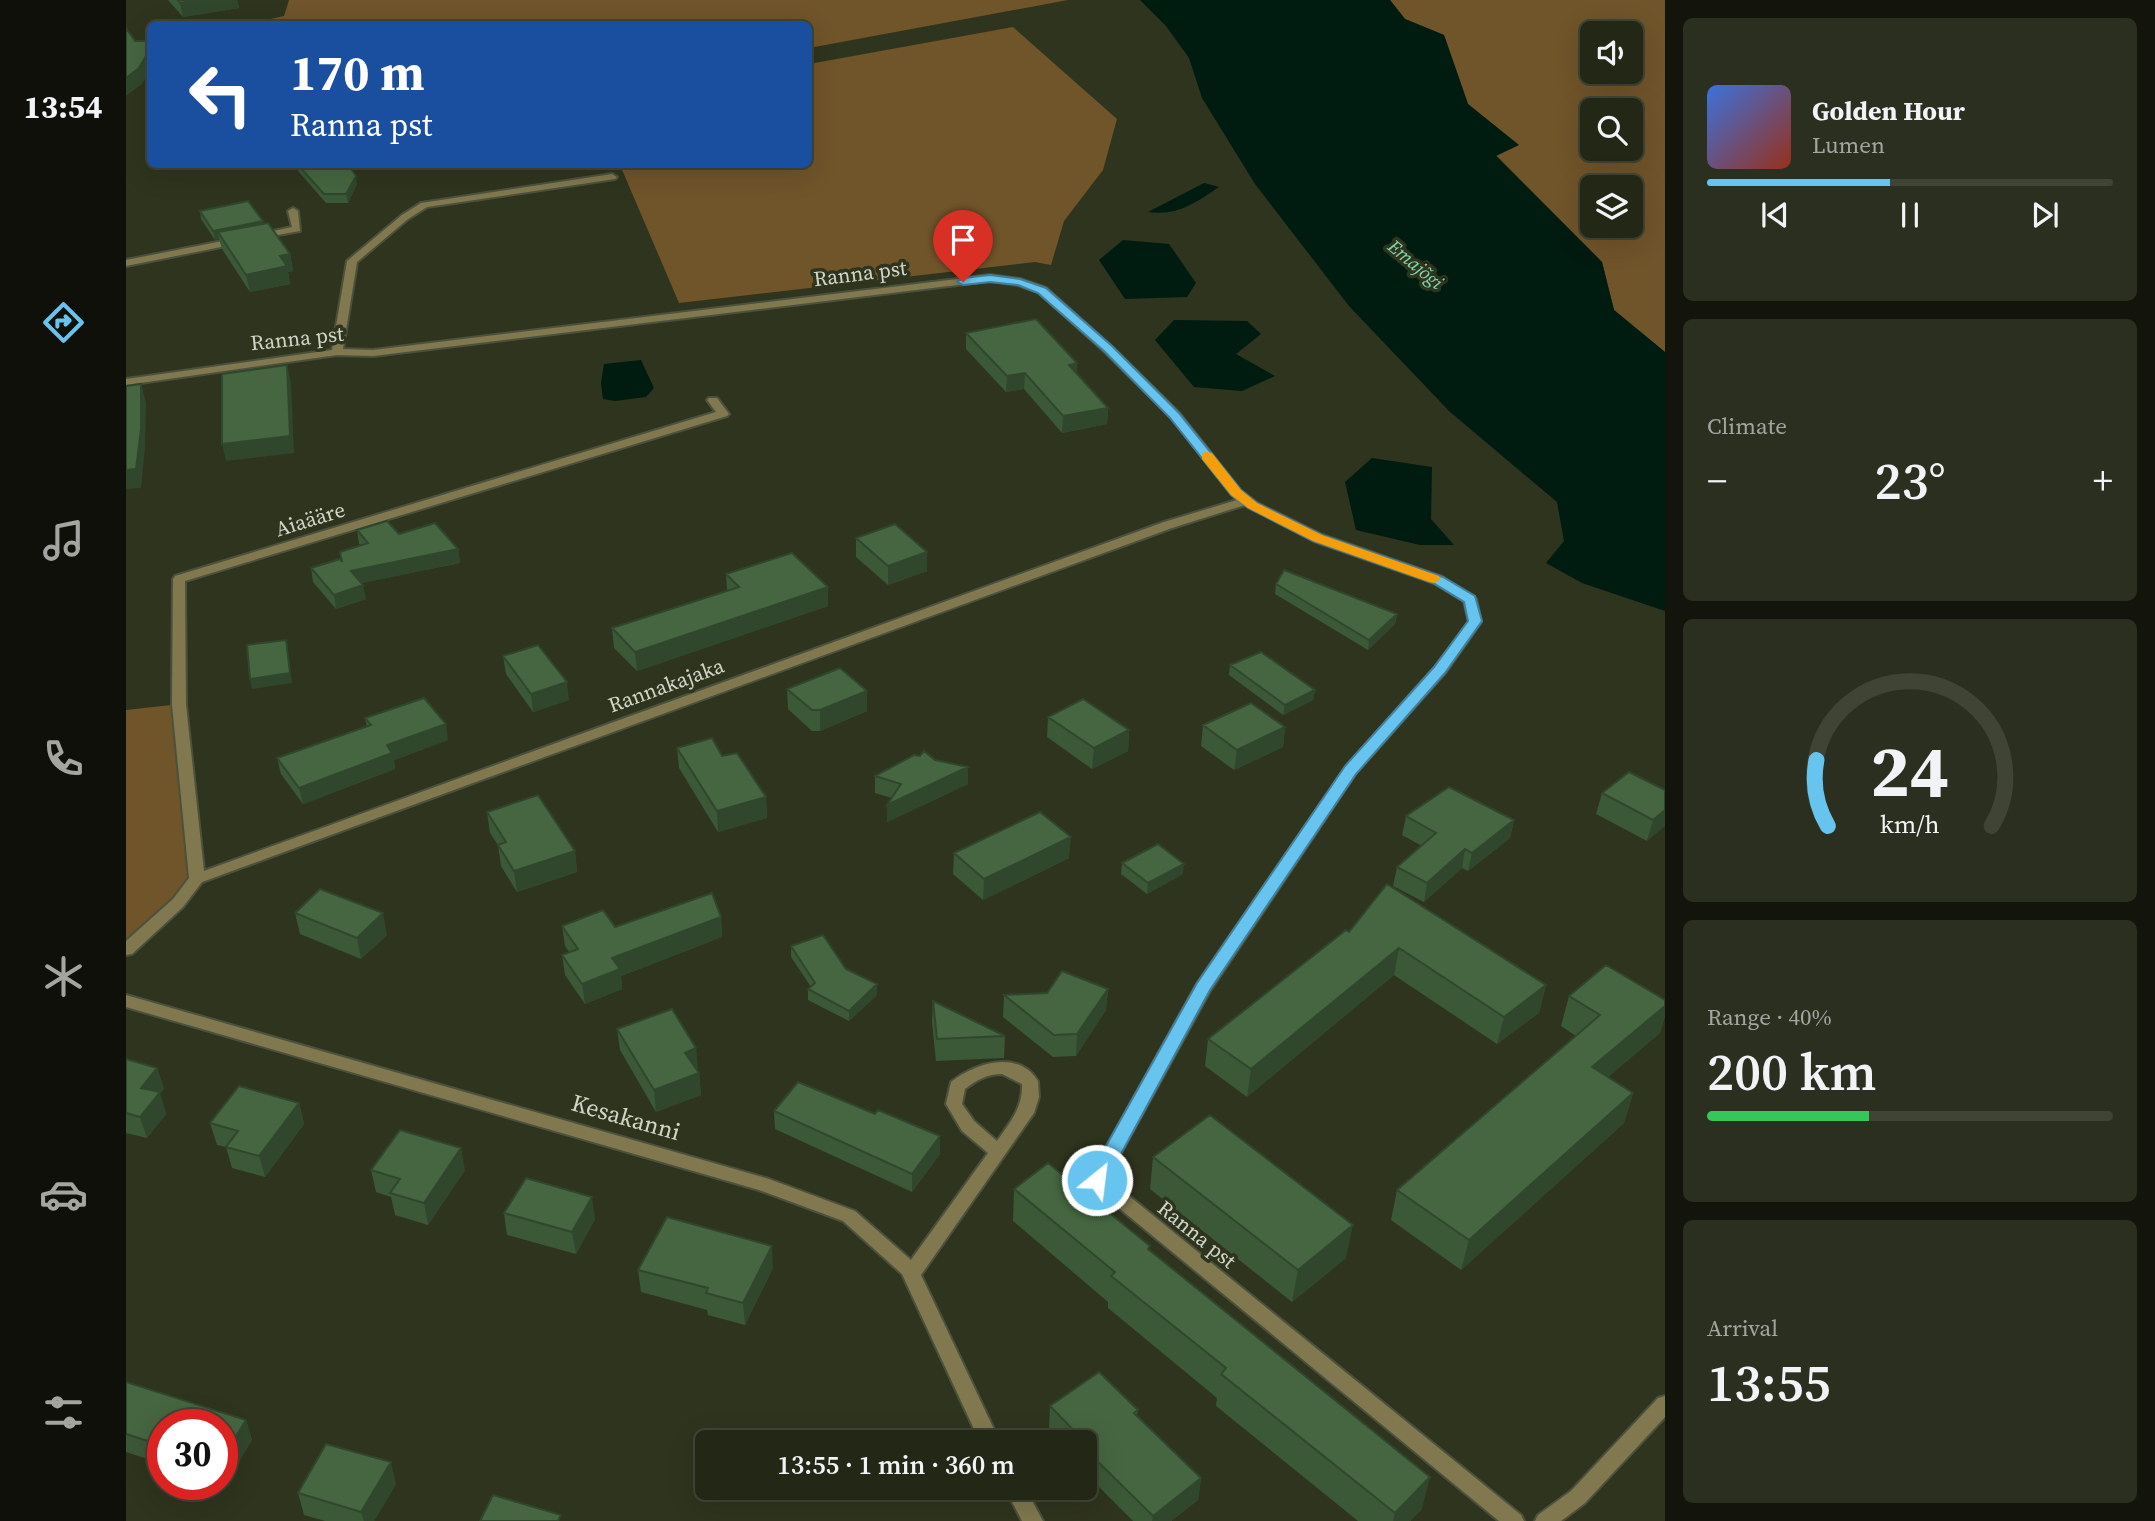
<!DOCTYPE html>
<meta charset="utf-8">
<style>
:root{--surface:#232716;--page:#2b2f1f;--text:#f1f3f6;--muted:#a3a5a1;--line:#404435;--accent:#66c4ef}
body{margin:0;font-family:"Source Serif 4",serif;background:var(--page);color:var(--text);height:100vh;display:flex;flex-direction:column;font-size:26px;white-space:nowrap}
*{box-sizing:border-box;margin:0}
p{font-size:23px;color:var(--muted)}
.icon{flex:none;width:38px;height:38px;fill:none;stroke:currentColor;stroke-width:2;stroke-linecap:round;stroke-linejoin:round}
.map{position:relative;flex:1;overflow:hidden}
.drawer{display:flex;flex-direction:column;gap:18px;padding:18px;background:#13150c;width:490px}
.drawer>*{flex:none}
.banner{position:absolute;left:21px;top:21px;width:665px;height:147px;border-radius:10px;box-shadow:0 7px 28px #0002,0 0 0 2px var(--line);background:#1a4fa0;color:#fff;overflow:hidden}
.tools{position:absolute;left:1454px;top:21px;display:grid;gap:14px}
.tools a{display:grid;place-items:center;width:63px;height:63px;border-radius:10px;background:var(--surface);box-shadow:0 7px 28px #0002,0 0 0 2px var(--line);font-size:35px}
.speed{position:absolute;left:21px;top:1409px;display:flex;gap:14px;font-size:35px;font-weight:700;text-align:center}
.speed>*{display:grid;place-content:center;width:91px;height:91px;border-radius:50%;background:var(--surface);box-shadow:0 7px 28px #0002,0 0 0 2px var(--line);line-height:1}
.speed .limit{border:10px solid #d22;background:#fff;color:#111}
.pin{position:absolute;display:grid;place-items:center;width:60px;height:60px;color:#fff;margin:-72px -30px;border-radius:50% 50% 50% 0;rotate:-45deg;box-shadow:0 0 7px #0007}
.pin .icon{rotate:45deg}
.me{position:absolute;width:77px;margin:-38px;rotate:29deg;stroke-linejoin:round;filter:drop-shadow(0 0 5px #0008)}
.turn{display:flex;align-items:center;gap:24px;height:147px;padding:0 28px;font-size:32px}
.turn .icon{width:91px;height:91px;stroke-width:2.5}
.turn b{display:block;font-size:49px;line-height:60px}
.big{font-size:52px;font-weight:600;line-height:1.1}
.drawer .widget{flex:1;display:flex;flex-direction:column;justify-content:center;gap:10px;min-width:0;padding:0 24px;border-radius:10px;background:var(--page)}
.drawer .dial{align-items:center;gap:0}
.dial svg{height:182px;overflow:visible;fill:none;stroke:var(--line);stroke-width:7;stroke-linecap:round;text-anchor:middle}
.dial text{fill:var(--text);stroke:none}
.song{display:flex;align-items:center;gap:21px}
.cover{width:84px;height:84px;border-radius:10px;background:linear-gradient(135deg,hsl(220 70% 55%),hsl(10 70% 35%))}
.played{height:7px;border-radius:4px;background:linear-gradient(90deg,var(--accent) 45%,var(--line) 45%)}
.keys{display:flex;justify-content:space-around;direction:ltr}
.heat{display:flex;justify-content:space-between;align-items:center;font-size:38px;direction:ltr}
.charge{height:10px;border-radius:5px;background:linear-gradient(90deg,#34c759 40%,var(--line) 0)}
.trip{position:absolute;left:569px;top:1430px;width:402px;height:70px;border-radius:10px;background:var(--surface);box-shadow:0 7px 28px #0002,0 0 0 2px var(--line);font-weight:600;line-height:70px;text-align:center}
main{display:flex;flex:1;min-height:0}
.tabs{display:flex;flex-direction:column;width:126px;justify-content:space-around;align-items:center;background:#0e1009;color:var(--muted)}
.tabs .icon{width:49px;height:49px}
.tabs .active{color:var(--accent)}
.tabs b{font-size:32px;color:var(--text)}
.map>svg:first-child{display:block}
.green{fill:#70542a;fill-rule:evenodd}
.water{fill:#001b10}
.lines{fill:none;stroke-linecap:round;stroke-linejoin:round}
.minor-casing{stroke:#4c513d;stroke-width:4}
.minor{fill:#81784f;fill-rule:evenodd}
.wall{fill:#3b5837}
.shaded-wall{fill:#30472d}
.building{fill:#456640;stroke:#30472d;stroke-width:2}
.route{fill:#66c4ef;stroke:#427f9b;stroke-width:2}
.slow{fill:#f59e0b}
.labels{text-anchor:middle;dominant-baseline:central;stroke-width:7;stroke-linejoin:round;paint-order:stroke}
.far-water-label{font-size:19px;font-style:italic;fill:#81d7b1;stroke:#2f341e}
.street-label{font-size:21px;fill:#d2d6c8;stroke:#2f341e}
.near-street-label{font-size:24px;fill:#d2d6c8;stroke:#2f341e}
</style>
<main>
<nav class="tabs">
<b>13:54</b>
<svg class="icon active" aria-label="directions" viewBox="0 0 24 24"><path d="M12 3l9 9-9 9-9-9zM9 14v-3h6M13 9l2 2-2 2"/></svg>
<svg class="icon" aria-label="music" viewBox="0 0 24 24"><path d="M9 18V5l10-2v13"/><circle cx="6" cy="18" r="3"/><circle cx="16" cy="16" r="3"/></svg>
<svg class="icon" aria-label="phone" viewBox="0 0 24 24"><path d="M5 4h4l2 5-3 2q2 4 5 5l2-3 5 2v4C11 20 4 13 5 4z"/></svg>
<svg class="icon" aria-label="climate" viewBox="0 0 24 24"><path d="M12 3v18M4 7l16 10M4 17L20 7"/></svg>
<svg class="icon" aria-label="car" viewBox="0 0 24 24"><path d="M5 17H2v-5l4-1 3-4h7l3 4 3 1v5h-3M9 17h6M6 11h13"/><circle cx="7" cy="17" r="2"/><circle cx="17" cy="17" r="2"/></svg>
<svg class="icon" aria-label="filters" viewBox="0 0 24 24"><path d="M4 7h16M4 17h16"/><circle cx="9" cy="7" r="2"/><circle cx="15" cy="17" r="2"/></svg>
</nav>
<div class="map">
<svg width="1539" height="1521" viewBox="0 0 1539 1521">
<rect width="100%" height="100%" fill="#2f341e"/>
<!-- green -->
<path class="green" d="M163,0H942L683,48L682,24H122L158,16Z
M1264,0H1539V352L1488,310L1476,262L1370,155L1392,145L1342,104L1318,35L1279,19ZM1466,33H1505V72H1466ZM1466,110H1505V149H1466ZM1466,187H1505V226H1466Z
M887,27L991,119L977,170L938,221L925,265L909,262L553,303L494,165L682,164L683,64Z
M54,704L69,884L0,951V710Z"/>
<!-- water -->
<path class="water" d="M1014,0H1264L1279,19L1318,35L1342,104L1393,145L1370,156L1476,262L1488,310L1539,352V611L1456,583L1420,563L1438,541L1431,502L1323,411L1223,306L1129,184L1076,98L1063,58L1040,26Z
M1078,183L1093,187C1069,203 1052,216 1022,212Z
M997,240L1043,244L1070,283L1061,297L999,299L973,260Z
M1048,320L1121,321L1135,334L1110,354L1149,376L1116,391L1068,387L1029,340Z
M515,360L528,388L520,397L489,401L477,399L475,383L478,364Z
M1246,458L1306,467L1305,519L1328,545H1294L1230,530L1219,482Z"/>
<g class="lines">
<defs>
<path id="minor" d="M486,174L491,177L489,179L301,207L282,219L231,262L217,349L247,350L864,275L894,279L920,288L986,347L1053,413L1114,490L1131,503L1196,535L1316,577L1350,599L1355,622L1319,673L1230,773L1084,991L981,1178L1395,1515L1398,1521H1373L965,1185L962,1180L1071,984L1220,767L1309,667L1343,622L1338,601L1308,583L1188,541L1119,505L1046,528L76,882L57,907L6,954L0,955V941L47,899L63,878L46,705L47,579L49,576L590,412L581,400L583,398H591L603,414L601,416L59,581L60,705L78,871L1038,522L1111,500L1045,417L978,351L912,292L892,285L864,281L247,356L211,355L0,385V379L206,350L221,261L276,215L295,203Z
M167,208L172,211L174,231L129,239V235L166,227L162,211Z
M112,238L115,239V243L0,266V260Z
M0,995L643,1179L729,1211L785,1260L862,1153L836,1131L820,1104L825,1082C849,1063 892,1049 912,1081L913,1097L908,1113L795,1275L874,1442H854L776,1274L717,1221L633,1190L0,1007ZM876,1074L896,1084C897,1108 884,1122 871,1141L848,1121L836,1104L839,1089C851,1080 861,1074 876,1074Z
M1539,1396V1417L1459,1503L1435,1521H1409L1412,1515L1445,1491L1532,1398Z
M879,1488H899L917,1521H896Z"/>
</defs>
<!-- minor casing -->
<use href="#minor" class="minor-casing"/>
<!-- minor -->
<use href="#minor" class="minor"/>
</g>
<!-- wall -->
<path class="wall" d="M42,0H111L113,8L57,17Z
M166,164H222L231,184L222,203H200Z
M74,211L137,224L164,254L167,271L162,272L164,284L124,292L96,249L93,239L89,240L75,219Z
M840,333L951,363L950,373L982,408L981,424L936,433L898,389L880,392L840,349Z
M231,530L273,534L332,549L334,563L235,583L240,599L210,609L187,582L185,568L216,560L214,552L235,545L233,544Z
M730,538L801,552V571L762,585L730,557Z
M600,574L702,587V606L511,671L488,648L486,628L601,591Z
M1150,584L1271,614L1269,624L1242,650L1149,594Z
M377,656L443,700L407,712L380,674Z
M1104,665L1189,690L1187,700L1157,715L1103,675Z
M661,689L741,711L694,731H686L662,709Z
M922,717L1003,730L1002,751L966,769L921,737Z
M239,718L322,740L268,760L269,769L177,804L155,774L151,758L241,727Z
M1077,725L1159,727L1157,747L1108,770L1075,746Z
M551,748L596,756L640,797L641,818L592,832L553,768Z
M749,776L842,784L761,822V805L766,798L749,793Z
M1539,790L1521,841L1470,814L1476,793Z
M361,812L449,851L451,872L391,892L375,866L372,845L364,833Z
M1280,816L1388,820L1384,838L1342,871L1336,868L1298,902L1267,886L1271,867L1296,846L1276,835Z
M828,853L943,858L857,900L827,874Z
M996,863L1057,874L1021,894L995,874Z
M169,913L261,935L235,959L174,934Z
M595,917L596,937L495,976L496,989L459,1004L439,975L436,955L443,952L439,946L436,926L489,927Z
M1223,932L1420,985L1413,1013L1371,1044L1268,975L1121,1097L1079,1066L1082,1039Z
M665,946L720,969L751,984V995L723,1021L682,1000V989L685,987L665,957Z
M982,989L980,1010L950,1056L927,1057L877,1017L878,995Z
M1443,996L1539,1000V1016L1534,1033L1482,1077L1507,1093L1498,1123L1335,1270L1265,1220L1271,1190L1450,1036L1435,1026Z
M807,1001L879,1036L878,1058L810,1061L806,1022Z
M491,1029L570,1048L571,1070L573,1073L575,1095L530,1112L494,1050Z
M0,1059L31,1068L38,1089L34,1094L40,1114L21,1138L0,1133Z
M173,1103L178,1124L139,1177L106,1168L100,1147L91,1145L84,1123Z
M648,1111L814,1154L786,1192L649,1129Z
M1027,1157L1220,1258L1166,1302L1024,1189Z
M245,1170H339L302,1225L269,1215L265,1197L250,1192Z
M888,1189L1023,1251L1296,1509L1284,1521H1232L1090,1406L1091,1398L982,1308V1302L887,1221Z
M378,1213L469,1219L450,1254L381,1235Z
M647,1268L619,1325L582,1315L581,1310L515,1292L512,1270Z
M0,1382L120,1420L126,1440L100,1483L96,1482V1424H37V1464L0,1452Z
M924,1406L1012,1410L1011,1416L1075,1478L1072,1500L1045,1521H1007L959,1473V1442H936L923,1428Z
M270,1484L248,1521H199L178,1515L172,1493Z"/>
<!-- shaded-wall -->
<path class="shaded-wall" d="M71,0H111L113,8L57,17L54,3Z
M24,49V70L16,84L0,96V78Z
M230,176L231,184L222,203L220,194Z
M137,221L138,230L92,232L93,239L89,240L87,231Z
M164,254L167,271L162,272L164,284L124,292L120,275L154,256Z
M951,363L950,379L943,365Z
M161,365L165,382L168,453L100,461L96,444Z
M899,373L898,389L880,392L881,376Z
M15,384L20,403L19,448L15,488L0,489V470Z
M982,408L981,424L936,433L937,416Z
M332,549L334,563L227,585L225,571Z
M801,552V571L762,585V566Z
M237,585L240,599L210,609L208,595Z
M702,587V606L511,671L509,652Z
M1271,614L1269,624L1242,650L1243,640Z
M160,640L166,683L126,689L124,679Z
M441,682L443,700L407,712L405,694Z
M1189,690L1187,700L1157,715L1159,705Z
M741,691V711L694,731V710Z
M320,724L322,740L268,760L269,769L177,804L173,788L261,745Z
M1159,727L1157,747L1108,770L1111,750Z
M1003,730L1002,751L966,769L968,748Z
M842,767V784L761,822V805Z
M640,797L641,818L592,832L591,811Z
M1539,810V826L1521,841L1527,820Z
M1388,820L1384,838L1342,871L1346,853Z
M945,837L943,858L857,900L858,879Z
M1339,849L1336,868L1298,902L1301,883Z
M449,851L451,872L391,892L388,871Z
M1058,864L1057,874L1021,894L1022,883Z
M257,913L261,935L235,959L231,938Z
M595,917L596,937L495,976L496,989L459,1004L456,984L486,958Z
M1273,948L1268,975L1121,1097L1125,1069Z
M751,984V995L723,1021V1011Z
M1420,985L1413,1013L1371,1044L1378,1017Z
M982,989L980,1010L950,1056L951,1034Z
M1539,1006V1016L1534,1033L1457,1098L1466,1067Z
M570,1048L572,1070L561,1075L559,1053Z
M31,1068L38,1089L34,1094L40,1114L21,1138L14,1117L15,1088Z
M573,1073L575,1095L530,1112L528,1090Z
M1507,1093L1498,1123L1335,1270L1343,1240Z
M173,1103L178,1124L139,1177L133,1156Z
M814,1136V1154L786,1192V1174Z
M335,1148L339,1170L302,1225L298,1203Z
M466,1197L469,1219L450,1254L446,1232Z
M1227,1225L1220,1258L1166,1302L1172,1270Z
M646,1246L647,1268L619,1325L617,1303Z
M120,1420L126,1440L100,1483L96,1473V1459Z
M265,1462L270,1484L248,1521H238L235,1512Z
M1304,1477L1296,1509L1284,1521H1267L1269,1513Z
M1075,1478L1072,1500L1045,1521H1026L1027,1516Z"/>
<!-- building -->
<path class="building" d="M52,0H71L54,3Z
M0,28L9,41H24V49L13,68L0,78Z
M171,164H222L230,176L220,194H198Z
M122,201L137,221L87,231L74,211Z
M142,223L164,254L154,256L161,266L120,275L92,232Z
M910,319L951,363L943,365L982,408L937,416L899,373L881,376L840,333Z
M161,365L164,436L96,444V374Z
M15,384V429L10,469L0,470V386Z
M261,521L273,534L309,523L332,549L225,571L237,585L208,595L185,568L214,559L216,562L214,552L242,543L231,530Z
M769,524L801,552L762,566L730,538Z
M666,553L702,587L509,652L486,628L613,587L600,574Z
M1158,570L1271,614L1243,640L1150,584Z
M160,640L164,673L124,679L121,645Z
M412,645L441,682L405,694L377,656Z
M1135,652L1189,690L1159,705L1104,665Z
M714,668L741,691L694,710H686L661,689Z
M298,698L320,724L261,745L266,753L173,788L151,758L245,725L239,718Z
M957,699L1003,730L968,748L922,717Z
M1125,703L1159,727L1111,750L1077,725Z
M586,738L596,756L611,753L640,797L591,811L551,748Z
M798,751L809,760L842,767L761,805L775,784L749,776L788,755L794,756Z
M1503,772L1539,790V810L1527,820L1476,793Z
M1323,787L1388,820L1346,853L1339,849L1301,883L1271,867L1310,833L1280,816Z
M412,795L449,851L388,871L372,845L380,842L361,812Z
M914,812L945,837L858,879L828,853Z
M1032,844L1058,864L1022,883L996,863Z
M1261,884L1420,985L1378,1017L1273,948L1125,1069L1082,1039L1220,930L1223,932Z
M194,889L257,913L231,938L169,913Z
M586,893L595,917L486,958L494,969L456,984L436,955L452,949L436,926L477,910L489,927Z
M697,935L720,969L751,984L723,1011L682,989L689,983L665,946Z
M1480,965L1539,1000V1006L1466,1067L1507,1093L1343,1240L1271,1190L1474,1015L1443,996Z
M936,971L982,989L951,1034L928,1035L878,995L921,993Z
M807,1001L879,1036L811,1039Z
M546,1009L570,1048L559,1053L573,1073L528,1090L491,1029Z
M0,1059L31,1068L15,1088L34,1092L14,1117L0,1113Z
M672,1082L749,1114L752,1110L814,1136L786,1174L648,1111Z
M113,1086L173,1103L133,1156L100,1147L112,1131L84,1123Z
M1084,1115L1227,1225L1172,1270L1027,1157Z
M274,1130L335,1148L298,1203L264,1193L274,1179L245,1170Z
M922,1163L1024,1246L1022,1249L1304,1477L1269,1513L1095,1374L1100,1368L985,1276L989,1272L888,1189Z
M400,1178L466,1197L446,1232L378,1213Z
M541,1217L646,1246L617,1303L580,1293L582,1288L512,1270Z
M973,1372L1012,1410L1008,1413L1075,1478L1027,1516L959,1449L963,1446L924,1406Z
M0,1382L120,1420L96,1459V1424H37V1446L0,1434Z
M200,1444L265,1462L235,1512L172,1493Z
M367,1495L435,1515L432,1521H354Z"/>
<!-- route -->
<path class="route" d="M864,275L894,279L920,288L986,346L1053,413L1115,490L1131,503L1196,535L1317,577L1349,596L1356,621L1319,673L1230,774L1084,990L978,1185L971,1188L964,1185L961,1180L1071,983L1219,766L1308,667L1342,621L1338,602L1307,583L1187,541L1122,508L1105,495L1044,418L978,351L912,293L892,285L864,282L837,285L831,282L837,278Z"/>
<!-- slow -->
<path class="slow" d="M1081,452L1086,453L1115,490L1131,503L1196,535L1313,576L1315,579L1308,583L1303,582L1187,541L1122,508L1105,495L1076,459V453Z"/>
<g class="labels">
<!-- far-water labels -->
<g class="far-water-label">
<text transform="translate(1290 264) rotate(40)">Emajõgi</text>
</g>
<!-- street labels -->
<g class="street-label">
<text transform="translate(734 273) rotate(-7)">Ranna pst</text>
<text transform="translate(171 338) rotate(-6)">Ranna pst</text>
<text transform="translate(184 519) rotate(-17)">Aiaääre</text>
<text transform="translate(540 685) rotate(-20)">Rannakajaka</text>
<text transform="translate(1071 1234) rotate(39)">Ranna pst</text>
</g>
<!-- near-street labels -->
<g class="near-street-label">
<text transform="translate(500 1117) rotate(16)">Kesakanni</text>
</g>
</g>
</svg>
<div class="tools">
<a><svg class="icon" aria-label="sound" viewBox="0 0 24 24"><path d="M4 9h4l5-4v14l-5-4H4zM17 9q2 3 0 6"/></svg></a>
<a><svg class="icon" aria-label="search" viewBox="0 0 24 24"><circle cx="10" cy="10" r="6"/><path d="M15 15l6 6"/></svg></a>
<a><svg class="icon" aria-label="layers" viewBox="0 0 24 24"><path d="M12 4l9 5-9 5-9-5zM3 14l9 5 9-5"/></svg></a>
</div>
<div class="speed"><div class="limit">30</div></div>
<div class="pin" style="left:837px;top:282px;background:#d93025"><svg class="icon" aria-label="arrive" viewBox="0 0 24 24"><path d="M6 21V4h12l-3 4 3 4H6"/></svg></div>
<svg class="me" style="left:971px;top:1180px" viewBox="-20 -20 40 40"><circle r="17" fill="#66c4ef" stroke="#fff" stroke-width="3"/><path d="M0-11L8 9 0 5-8 9z" fill="#fff"/></svg>
<div class="trip">13:55 · 1 min · 360 m</div>
<div class="banner">
<div class="turn"><svg class="icon" aria-label="left" viewBox="0 0 24 24"><path d="M17 20v-9H6M10 6l-5 5 5 5"/></svg><div><b>170 m</b>Ranna pst</div></div>
</div>
</div>
<section class="drawer">
<div class="widget">
<div class="song"><i class="cover"></i><div><b>Golden Hour</b><p>Lumen</p></div></div>
<div class="played"></div>
<div class="keys"><svg class="icon" aria-label="previous" viewBox="0 0 24 24"><path d="M18 5L8 12l10 7zM5 5v14"/></svg><svg class="icon" aria-label="pause" viewBox="0 0 24 24"><path d="M8 5v14M16 5v14"/></svg><svg class="icon" aria-label="next" viewBox="0 0 24 24"><path d="M6 5l10 7-10 7zM19 5v14"/></svg></div>
</div>
<div class="widget"><p>Climate</p>
<div class="heat"><a>−</a><b class="big">23°</b><a>+</a></div>
</div>
<div class="widget dial"><svg viewBox="0 0 100 80">
<path d="M14 69A42 42 0 1 1 86 69"/>
<path d="M14 69A42 42 0 0 1 9 40" stroke="#66c4ef"/>
<text x="50" y="56" font-size="32" font-weight="700">24</text>
<text x="50" y="72" font-size="11">km/h</text>
</svg></div>
<div class="widget"><p>Range · 40%</p><b class="big">200 km</b><div class="charge"></div></div>
<div class="widget"><p>Arrival</p><b class="big">13:55</b></div>
</section>
</main>
